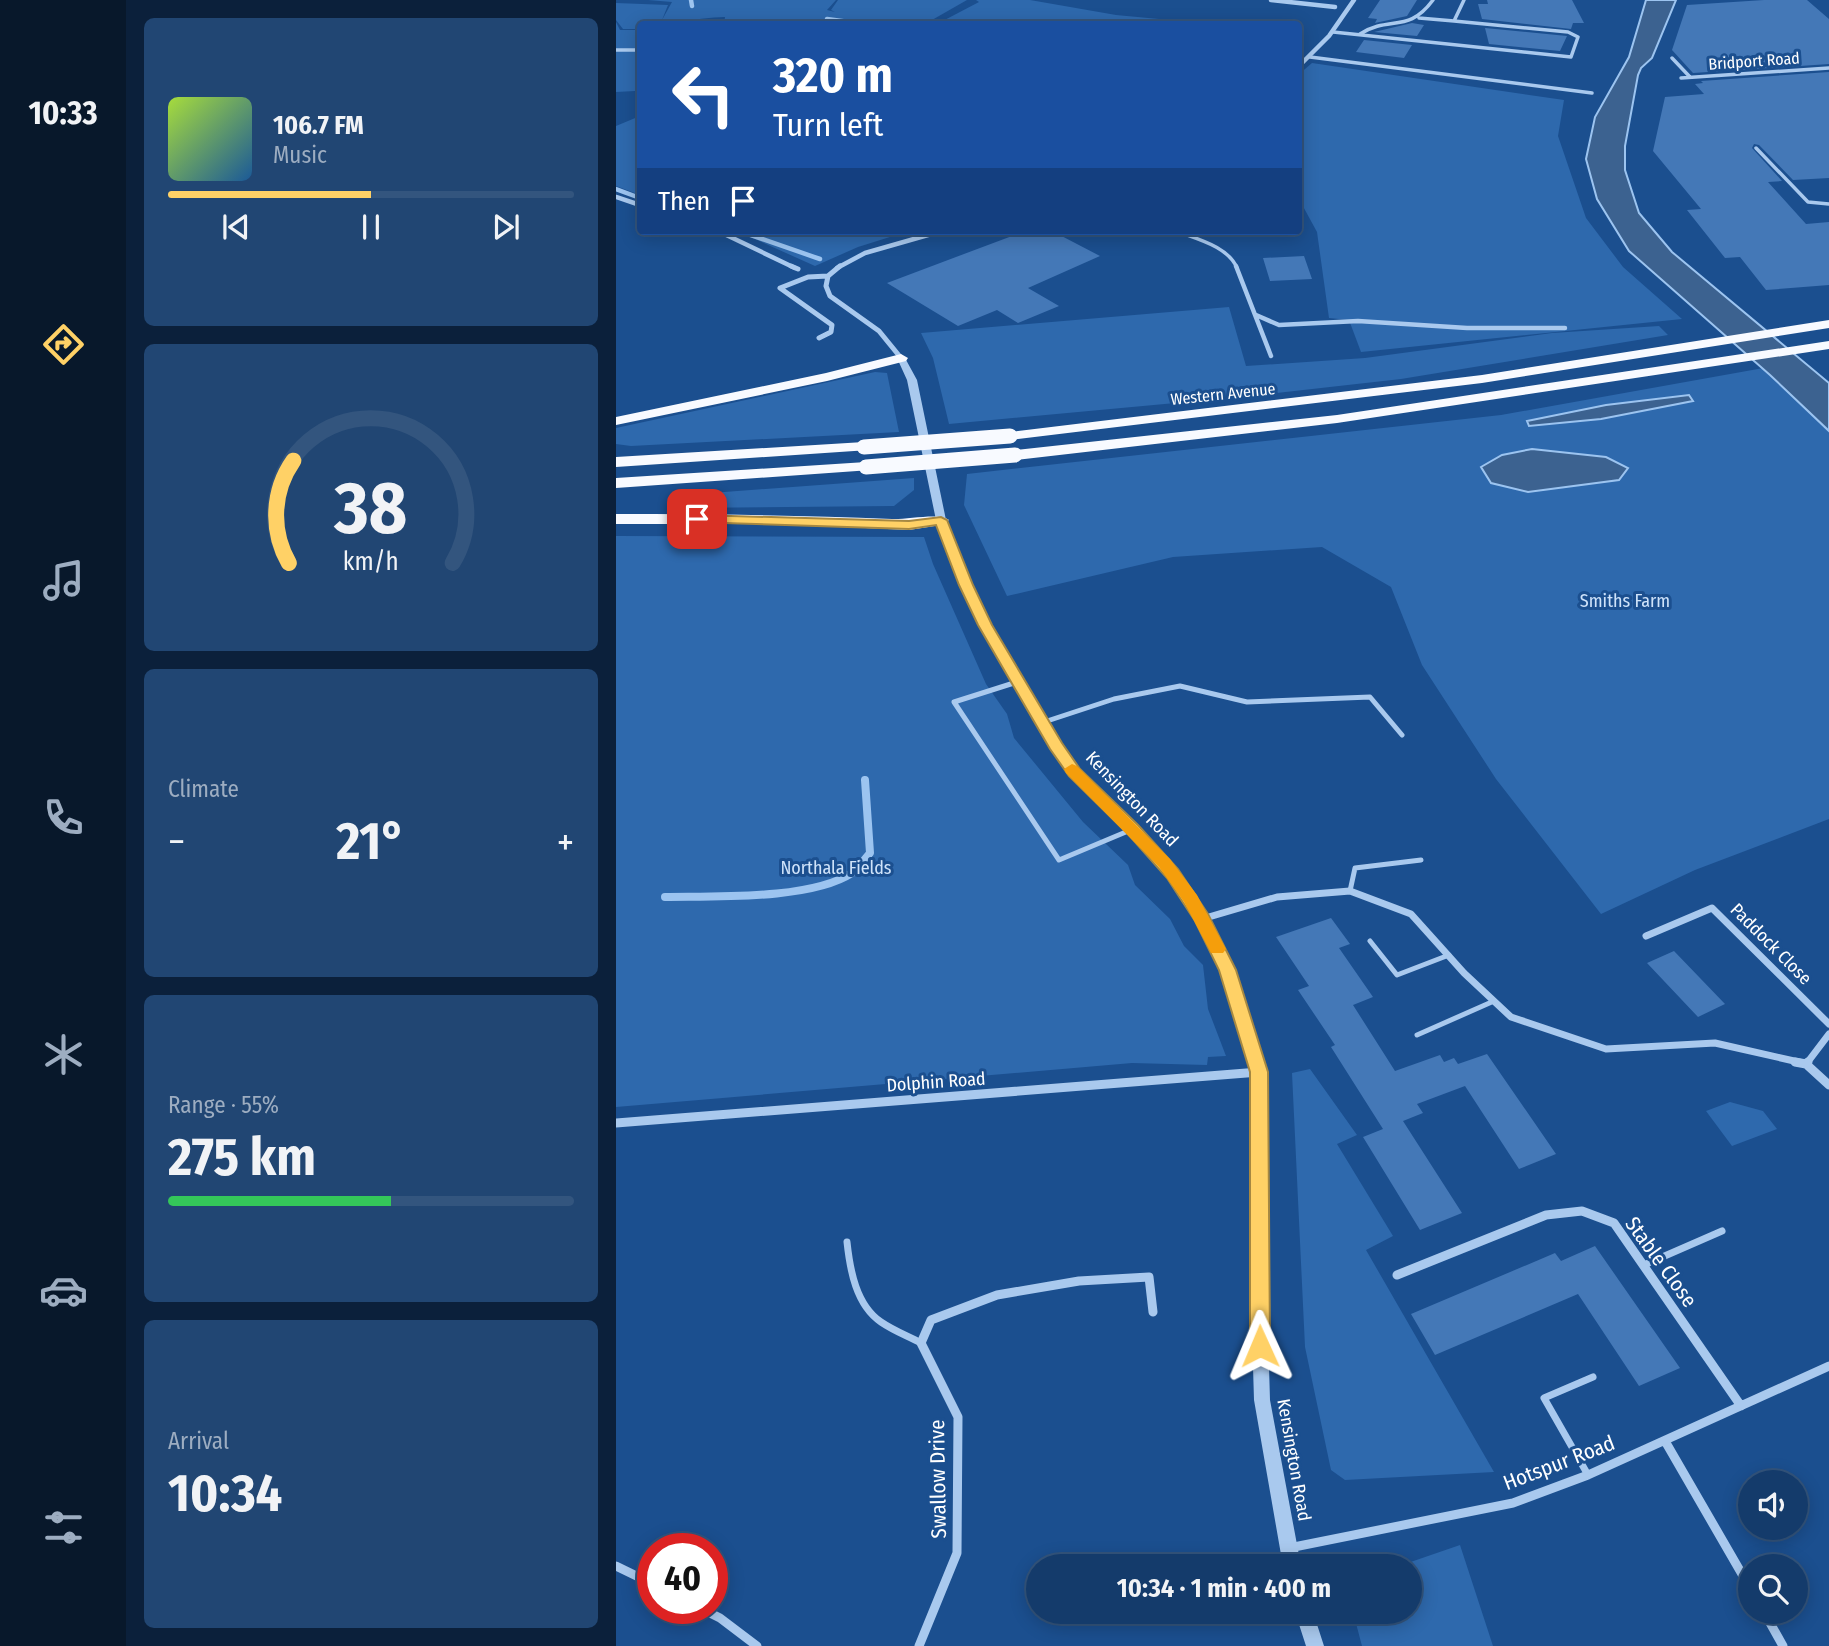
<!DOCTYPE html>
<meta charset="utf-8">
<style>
:root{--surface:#143b6b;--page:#214673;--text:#f1f3f6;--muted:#9dadc1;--line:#33557e;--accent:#ffd166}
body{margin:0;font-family:"Fira Sans Condensed",sans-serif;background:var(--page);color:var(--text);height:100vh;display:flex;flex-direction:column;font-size:26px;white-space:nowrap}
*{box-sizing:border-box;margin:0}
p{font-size:23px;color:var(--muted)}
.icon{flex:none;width:38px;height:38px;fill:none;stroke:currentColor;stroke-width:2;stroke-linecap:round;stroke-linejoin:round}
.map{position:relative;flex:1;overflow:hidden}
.side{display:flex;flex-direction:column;gap:18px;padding:18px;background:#0b203b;width:490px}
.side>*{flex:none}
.hud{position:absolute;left:21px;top:21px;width:665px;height:214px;border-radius:7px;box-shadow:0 4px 18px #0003,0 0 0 2px var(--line);background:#1a4fa0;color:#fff;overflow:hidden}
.buttons{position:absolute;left:1122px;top:1470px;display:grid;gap:14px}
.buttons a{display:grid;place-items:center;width:70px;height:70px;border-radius:50%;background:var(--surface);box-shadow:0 4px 18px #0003,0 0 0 2px var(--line);font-size:35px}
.speed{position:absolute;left:21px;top:1533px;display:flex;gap:14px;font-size:35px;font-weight:700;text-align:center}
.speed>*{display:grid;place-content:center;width:91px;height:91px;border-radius:50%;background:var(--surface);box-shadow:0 4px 18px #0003,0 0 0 2px var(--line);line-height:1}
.speed .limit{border:10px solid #d22;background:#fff;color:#111}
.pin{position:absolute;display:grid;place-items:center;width:60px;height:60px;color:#fff;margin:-30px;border-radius:14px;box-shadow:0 4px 10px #0006}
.me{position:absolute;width:77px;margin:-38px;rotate:359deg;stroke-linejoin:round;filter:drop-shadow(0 0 5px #0008)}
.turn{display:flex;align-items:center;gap:24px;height:147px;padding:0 21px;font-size:32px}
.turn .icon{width:91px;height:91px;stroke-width:2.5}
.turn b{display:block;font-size:49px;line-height:60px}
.then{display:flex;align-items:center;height:66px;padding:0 21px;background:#0003;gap:14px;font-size:26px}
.big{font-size:52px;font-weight:700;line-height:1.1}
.side .widget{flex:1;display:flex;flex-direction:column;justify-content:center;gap:10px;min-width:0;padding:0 24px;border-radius:10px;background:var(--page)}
.side .dial{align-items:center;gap:0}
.dial svg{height:182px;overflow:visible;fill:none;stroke:var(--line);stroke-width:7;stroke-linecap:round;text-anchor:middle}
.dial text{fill:var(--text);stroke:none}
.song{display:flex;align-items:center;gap:21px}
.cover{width:84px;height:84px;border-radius:10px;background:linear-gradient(135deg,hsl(80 70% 55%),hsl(210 70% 35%))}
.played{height:7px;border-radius:4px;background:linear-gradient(90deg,var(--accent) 50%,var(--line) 50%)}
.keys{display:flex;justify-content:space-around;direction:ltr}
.heat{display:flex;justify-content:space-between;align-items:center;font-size:38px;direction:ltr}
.charge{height:10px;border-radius:5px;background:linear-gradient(90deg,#34c759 55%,var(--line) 0)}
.trip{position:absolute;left:410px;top:1554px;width:396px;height:70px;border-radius:35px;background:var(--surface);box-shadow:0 4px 18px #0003,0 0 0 2px var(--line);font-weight:700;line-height:70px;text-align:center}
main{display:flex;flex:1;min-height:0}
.tabs{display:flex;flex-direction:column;width:126px;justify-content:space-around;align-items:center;background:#08182b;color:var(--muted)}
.tabs .icon{width:49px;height:49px}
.tabs .on{color:var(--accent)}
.tabs b{font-size:32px;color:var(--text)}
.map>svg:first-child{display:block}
.green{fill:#2e69ad}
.water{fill:#3c6290;stroke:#9cc4f0;stroke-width:2}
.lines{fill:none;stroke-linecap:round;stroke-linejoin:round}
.stream-far1{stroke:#9cc4f0;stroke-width:4.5}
.stream{stroke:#9cc4f0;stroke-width:8}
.building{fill:#4478b7}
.service-far3{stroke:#a9c9ee;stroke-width:3.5}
.service-far2{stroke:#a9c9ee;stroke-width:4.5}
.service-far1{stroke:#a9c9ee;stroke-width:5}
.service{stroke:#a9c9ee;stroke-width:7}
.minor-far3{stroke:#a9c9ee;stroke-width:4.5}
.minor-far2{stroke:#a9c9ee;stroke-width:5}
.minor-far1{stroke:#a9c9ee;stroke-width:7}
.minor{stroke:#a9c9ee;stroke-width:9}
.tertiary{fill:#a9c9ee;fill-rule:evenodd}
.trunk{fill:#f8faff;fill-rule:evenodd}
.trunk-bridge{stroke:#f8faff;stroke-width:15}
.route{fill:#ffd166;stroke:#a68842;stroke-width:2}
.slow{fill:#f59e0b}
.labels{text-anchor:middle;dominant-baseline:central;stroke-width:6;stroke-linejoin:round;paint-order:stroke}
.far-street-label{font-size:16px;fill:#fff;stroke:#1b4f8f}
.park-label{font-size:18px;fill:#cfe3fa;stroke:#1b4f8f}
.street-label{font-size:18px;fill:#fff;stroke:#1b4f8f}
.near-street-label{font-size:21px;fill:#fff;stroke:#1b4f8f}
</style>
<main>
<nav class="tabs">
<b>10:33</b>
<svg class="icon on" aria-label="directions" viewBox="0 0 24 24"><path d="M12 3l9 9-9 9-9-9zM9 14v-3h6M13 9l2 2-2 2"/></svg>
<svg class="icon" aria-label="music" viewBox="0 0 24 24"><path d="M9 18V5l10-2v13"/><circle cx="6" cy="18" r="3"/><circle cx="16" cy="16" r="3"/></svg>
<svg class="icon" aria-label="phone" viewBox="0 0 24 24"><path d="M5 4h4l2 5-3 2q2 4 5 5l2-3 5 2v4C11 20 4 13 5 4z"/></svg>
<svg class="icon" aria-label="climate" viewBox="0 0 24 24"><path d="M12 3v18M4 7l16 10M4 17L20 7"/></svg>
<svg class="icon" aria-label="car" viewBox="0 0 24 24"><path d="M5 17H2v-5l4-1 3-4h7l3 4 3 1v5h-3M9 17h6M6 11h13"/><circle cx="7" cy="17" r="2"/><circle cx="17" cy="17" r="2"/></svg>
<svg class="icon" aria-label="filters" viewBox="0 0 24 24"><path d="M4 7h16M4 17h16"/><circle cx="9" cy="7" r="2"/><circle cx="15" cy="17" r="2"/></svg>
</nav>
<section class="side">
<div class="widget">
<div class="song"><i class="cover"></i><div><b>106.7 FM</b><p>Music</p></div></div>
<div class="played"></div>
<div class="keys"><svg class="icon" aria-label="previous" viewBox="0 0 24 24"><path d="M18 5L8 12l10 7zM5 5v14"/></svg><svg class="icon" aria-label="pause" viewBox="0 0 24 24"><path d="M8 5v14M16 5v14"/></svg><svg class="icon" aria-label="next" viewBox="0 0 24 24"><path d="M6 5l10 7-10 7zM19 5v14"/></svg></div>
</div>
<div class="widget dial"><svg viewBox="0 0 100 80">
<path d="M14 69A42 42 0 1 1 86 69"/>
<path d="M14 69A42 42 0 0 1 16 24" stroke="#ffd166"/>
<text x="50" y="56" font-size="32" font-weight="700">38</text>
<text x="50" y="72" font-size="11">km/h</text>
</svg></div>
<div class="widget"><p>Climate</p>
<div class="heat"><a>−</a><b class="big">21°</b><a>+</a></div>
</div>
<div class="widget"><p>Range · 55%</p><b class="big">275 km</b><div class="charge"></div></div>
<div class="widget"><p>Arrival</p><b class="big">10:34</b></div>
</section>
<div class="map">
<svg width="1213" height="1646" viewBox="0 0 1213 1646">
<rect width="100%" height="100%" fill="#1b4f8f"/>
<!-- green -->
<path class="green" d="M32,0H220L211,10L219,12L215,10L222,0H351L309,24H108L109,17C80,18 54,24 24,24V29H7L0,20V3L52,5L46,20L56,2Z
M360,0H414L500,15L597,24H321L363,2Z
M0,22L4,30H24V75L19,91L0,92Z
M696,63L948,100L942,136L970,218L1007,267L1066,319L745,352L733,320L713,318L701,232L683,199L682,75Z
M24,116V195L0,186V126Z
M121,231H293L242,247L199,266Z
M613,307L630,366L749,358L936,333L1043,326L1052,335L785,379L635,396L333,424L317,358L305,333Z
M1153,367L1213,422V819L1079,870L985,914L880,779L806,665L775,587L706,547L557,557L391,596L348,505L351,474L885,415Z
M259,372L271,373L283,432L15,446L0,444V428Z
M298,478V490L278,506L65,508L95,493Z
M0,536L308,537L317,564L370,684L391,714L398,738L467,822L512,865L519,885L554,919L568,946L587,965L592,1009L610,1056L592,1057L591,1065L516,1063L0,1107Z
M694,1069L741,1135L721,1144L777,1236L750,1250L878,1472L729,1480L715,1470L689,1347L676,1073Z
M1114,1102L1147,1111L1161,1129L1116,1146L1090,1111Z
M844,1545L877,1646H746L737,1612H793V1566H783Z"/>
<!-- water -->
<path class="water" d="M1030,0H1060L1036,58L1025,68L1022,75L1009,146V170L1023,213L1056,252L1213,383V431L1154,375L1013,251L981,199L970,159L979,117L1013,57Z
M1073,395L1077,401L985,419L913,426L911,421L990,405Z
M916,449L990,457L1012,468L1003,480L912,492L875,483L865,467L886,455Z"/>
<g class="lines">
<!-- stream-far1 -->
<path class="stream-far1" d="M75,0L76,6
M211,19L248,24
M0,189L24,198
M123,231L204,259"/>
<!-- stream -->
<path class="stream" d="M49,897C98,896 195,900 236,873C243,868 248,860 254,853L249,780"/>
</g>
<!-- building -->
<path class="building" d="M764,0H801L791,16L759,23L761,19L752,18Z
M871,0H956L968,23H957L955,29L866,19L862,4H872Z
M1148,0H1191L1213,19V64L1077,73L1056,50L1071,5Z
M796,23L808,25L801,36L758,32Z
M869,28L951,36L944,51L873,44Z
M748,40L796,45L788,58L740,52Z
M1213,72V178L1177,180L1143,145L1138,144L1136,148L1166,181L1152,182L1190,224L1213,222V285L1150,290L1124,257L1109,258L1071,210L1085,209L1037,151L1049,97L1088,94L1079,84L1087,83L1085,81Z
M409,231H436L484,256L412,288L443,306L402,323L381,310L342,326L271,283Z
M688,256L696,279L654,281L647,258Z
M715,918L734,944L723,948L757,997L737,1005L779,1071L824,1055L828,1062L838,1058L842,1064L871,1054L940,1154L903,1169L849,1086L801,1104L807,1113L787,1121L846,1213L804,1230L747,1137L767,1129L715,1047L719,1045L682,990L693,986L660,937Z
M1058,951L1109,1004L1082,1017L1031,963Z
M979,1246L1064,1368L1023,1386L962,1294L819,1355L795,1314L939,1253L945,1261Z"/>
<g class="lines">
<!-- service-far3 -->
<path class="service-far3" d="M803,18L838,21
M717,32L955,57L962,37L952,32L838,21L848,0
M744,34C774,15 792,34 817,0
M0,50H24
M694,57L976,93
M1056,58L1074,77
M1065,78L1213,68
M1140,148L1192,202L1213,204
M560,231C580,239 612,246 621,268"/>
<!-- service-far2 -->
<path class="service-far2" d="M620,266L655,356
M640,315L663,325L742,321L851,328H949"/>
<!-- service-far1 -->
<path class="service-far1" d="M401,682L338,702L443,860L517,829
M425,723L498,699L564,686L631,702L754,697L786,735
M734,891L739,868L805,860
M754,941L781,975L833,955
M801,1035L878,1001"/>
<!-- service -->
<path class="service" d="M231,1242C234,1270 240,1305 265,1322C278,1331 292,1336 305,1343
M1028,1265L1106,1231
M972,1475L928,1398L977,1377"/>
<!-- minor-far3 -->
<path class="minor-far3" d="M655,0L719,7
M682,67L713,36L738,0
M0,197L24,205
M102,231L179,268
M221,268L249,253L326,231"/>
<!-- minor-far2 -->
<path class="minor-far2" d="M175,266L182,269
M212,276L224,266
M212,276L210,286L214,296L263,331L285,358
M203,338L215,332L216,325L164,288L192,277L212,276"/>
<!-- minor-far1 -->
<path class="minor-far1" d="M586,919L661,897L734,891L795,914L848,973L895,1017L990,1049L1099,1043L1187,1063
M1030,936L1096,908L1213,1024
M1191,1063L1213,1034"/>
<!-- minor -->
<path class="minor" d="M1179,1062L1190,1064L1213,1085
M1190,1064L1192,1062
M0,1123L643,1072
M781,1275L930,1215L966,1211L998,1223L1125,1406
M1049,1441L1134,1588
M673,1548L897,1503L972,1475L1213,1366
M0,1566L37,1584
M84,1608L104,1618L141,1646
M1148,1612L1167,1646
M303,1646L341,1553L342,1417L305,1343L315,1320L381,1295L463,1281L533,1277L537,1312"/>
<!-- tertiary -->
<path class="tertiary" d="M285,355L289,358L301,380L330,520L355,585L374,625L454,759L552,860L580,896L609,950L630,1001L650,1072L652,1124L650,1267L654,1400L685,1566H667L638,1400L634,1267L638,1124L636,1072L616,1001L595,950L570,902L544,866L446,765L364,625L345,585L320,520L291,380L281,358Z
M679,1612H697L708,1646H690Z"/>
<!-- trunk -->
<path class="trunk" d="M1213,320V328L866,383L394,440L387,436L394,432L866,375Z
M1213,341V349L721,423L399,460L391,455L399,450L721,415Z
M285,354L292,358L290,361L211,381L0,425V417L210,373Z
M248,442L256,447L253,450L0,467V457Z
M250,462L255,464L258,467L255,470L0,488V478Z
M0,514C92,514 184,515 276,519C289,520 325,512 333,520L325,525L293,530L162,524H0Z"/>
<!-- trunk-bridge -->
<path class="trunk-bridge" d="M248,447L394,436
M250,467L399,455"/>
</g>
<!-- route -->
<path class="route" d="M81,515L293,521L325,517L331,520L357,585L376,625L446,743L464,769L522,825L562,869L592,914L620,970L652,1072L654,1346L651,1353L644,1356L637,1353L634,1346V1072L603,970L579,921L551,878L511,833L453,776L434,749L362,625L343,585L320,525L293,529L76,522L74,519Z"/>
<!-- slow -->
<path class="slow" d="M456,764L461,766L554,859L581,895L610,949L607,953H595L568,902L543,867L450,773L448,769Z"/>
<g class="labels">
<!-- far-street labels -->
<g class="far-street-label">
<text transform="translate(1138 61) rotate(-4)">Bridport Road</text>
<text transform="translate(607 394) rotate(-6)">Western Avenue</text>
</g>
<!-- park labels -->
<g class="park-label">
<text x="1009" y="601">Smiths Farm</text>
<text x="220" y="868">Northala Fields</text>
</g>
<!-- street labels -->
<g class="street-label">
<text transform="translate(516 799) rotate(46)">Kensington Road</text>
<text transform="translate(1155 944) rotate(45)">Paddock Close</text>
<text transform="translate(320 1082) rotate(-4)">Dolphin Road</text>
<text transform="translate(678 1460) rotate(80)">Kensington Road</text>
</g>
<!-- near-street labels -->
<g class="near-street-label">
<text transform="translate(1045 1262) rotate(54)">Stable Close</text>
<text transform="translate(943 1463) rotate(-21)">Hotspur Road</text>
<text transform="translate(322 1479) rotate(-91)">Swallow Drive</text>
</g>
</g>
</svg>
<div class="buttons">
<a><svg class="icon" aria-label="sound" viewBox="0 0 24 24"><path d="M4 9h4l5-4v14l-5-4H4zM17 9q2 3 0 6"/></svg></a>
<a><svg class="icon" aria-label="search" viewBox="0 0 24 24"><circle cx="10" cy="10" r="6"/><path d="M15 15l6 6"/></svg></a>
</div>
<div class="speed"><div class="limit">40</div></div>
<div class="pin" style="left:81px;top:519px;background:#d93025"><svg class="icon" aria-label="arrive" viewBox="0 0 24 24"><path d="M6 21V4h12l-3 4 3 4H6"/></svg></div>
<svg class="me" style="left:644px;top:1346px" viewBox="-20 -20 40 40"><path d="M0-17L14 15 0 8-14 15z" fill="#ffd166" stroke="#fff" stroke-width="4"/></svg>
<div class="trip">10:34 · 1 min · 400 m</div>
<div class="hud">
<div class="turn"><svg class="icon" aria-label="left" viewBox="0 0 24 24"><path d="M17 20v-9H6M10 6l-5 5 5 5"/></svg><div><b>320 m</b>Turn left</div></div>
<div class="then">Then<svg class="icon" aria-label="arrive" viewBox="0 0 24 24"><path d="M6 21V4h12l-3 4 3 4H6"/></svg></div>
</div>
</div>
</main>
